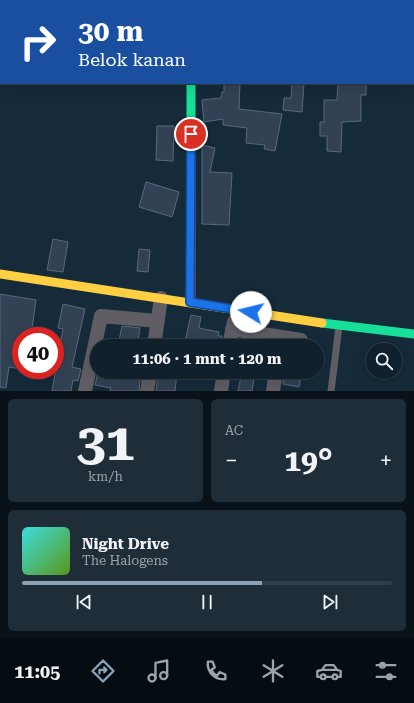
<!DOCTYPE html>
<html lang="id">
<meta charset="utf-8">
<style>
:root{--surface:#10202c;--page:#1e2d38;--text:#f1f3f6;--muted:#9ca3a9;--line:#303e48;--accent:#8aa3b7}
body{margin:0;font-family:"Roboto Serif",serif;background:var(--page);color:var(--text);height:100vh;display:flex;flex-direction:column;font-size:15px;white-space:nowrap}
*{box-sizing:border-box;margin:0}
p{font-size:13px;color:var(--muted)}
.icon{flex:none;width:22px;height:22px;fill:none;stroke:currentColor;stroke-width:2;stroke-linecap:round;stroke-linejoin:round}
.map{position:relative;height:391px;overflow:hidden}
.details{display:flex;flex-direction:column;gap:8px;padding:8px;background:#091218;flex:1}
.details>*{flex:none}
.top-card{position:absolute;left:0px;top:0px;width:414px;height:84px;box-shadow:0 4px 16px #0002,0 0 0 1px var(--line);background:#1a4fa0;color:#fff;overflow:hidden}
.buttons{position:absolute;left:366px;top:343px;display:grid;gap:8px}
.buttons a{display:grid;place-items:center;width:36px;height:36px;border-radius:50%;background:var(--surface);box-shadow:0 4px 16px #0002,0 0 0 1px var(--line);font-size:20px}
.speed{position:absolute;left:12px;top:327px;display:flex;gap:8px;font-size:20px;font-weight:700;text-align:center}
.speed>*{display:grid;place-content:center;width:52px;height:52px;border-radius:50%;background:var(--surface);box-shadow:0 4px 16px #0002,0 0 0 1px var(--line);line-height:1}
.speed .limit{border:6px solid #d22;background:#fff;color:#111}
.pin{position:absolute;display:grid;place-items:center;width:34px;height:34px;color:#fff;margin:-17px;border:2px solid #fff;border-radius:50%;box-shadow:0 1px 4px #0007}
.me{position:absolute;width:44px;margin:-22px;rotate:279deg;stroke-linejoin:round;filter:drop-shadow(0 0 3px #0008)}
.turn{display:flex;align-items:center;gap:14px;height:84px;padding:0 12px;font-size:18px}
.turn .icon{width:52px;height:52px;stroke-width:2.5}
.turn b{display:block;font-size:28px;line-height:34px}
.big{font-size:30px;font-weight:700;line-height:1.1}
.details .widget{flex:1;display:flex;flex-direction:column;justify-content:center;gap:6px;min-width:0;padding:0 14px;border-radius:6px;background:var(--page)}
.details .dial{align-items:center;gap:0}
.dial b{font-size:52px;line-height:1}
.song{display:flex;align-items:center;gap:12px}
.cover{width:48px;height:48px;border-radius:6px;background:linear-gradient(135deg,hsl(180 70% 55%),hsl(90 70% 35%))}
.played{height:4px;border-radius:2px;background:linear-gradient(90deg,var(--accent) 65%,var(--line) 65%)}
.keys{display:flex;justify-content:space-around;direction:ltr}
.heat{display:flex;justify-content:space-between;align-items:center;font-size:22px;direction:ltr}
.details .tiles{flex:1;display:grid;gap:8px;grid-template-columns:1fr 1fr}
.widget:last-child{grid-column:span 2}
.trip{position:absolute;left:90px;top:339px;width:234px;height:40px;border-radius:20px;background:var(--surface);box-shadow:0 4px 16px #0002,0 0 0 1px var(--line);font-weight:700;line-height:40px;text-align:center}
.menu{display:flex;height:64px;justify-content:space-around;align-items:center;background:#060d12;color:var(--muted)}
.menu .icon{width:28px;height:28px}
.menu .active{color:var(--accent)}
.menu b{font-size:18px;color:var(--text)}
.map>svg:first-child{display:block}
.building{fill:#324154;stroke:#59697d}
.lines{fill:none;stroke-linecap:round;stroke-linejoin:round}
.lane{stroke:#605d64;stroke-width:7}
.street{stroke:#605d64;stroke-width:14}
.fast{stroke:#16e098;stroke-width:9}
.slow{stroke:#ffcf43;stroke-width:9}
.jam{stroke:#f24e42;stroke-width:9}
.route-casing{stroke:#114b97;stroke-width:10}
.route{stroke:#1a73e8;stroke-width:7}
</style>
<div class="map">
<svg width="414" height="391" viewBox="0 0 414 391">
<rect width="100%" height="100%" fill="#152b3a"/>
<!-- building -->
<path class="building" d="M224,83H240L239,109L282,114L275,151L264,149L265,145L246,143L247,128L223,125V119L204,122L202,100L221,98L222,92H224Z
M292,83H304L302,112L283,110L284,98H291Z
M338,83H366V95H361V121L342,122L341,152L327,151V136H320V122H324V100H337Z
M157,126H174L173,161L156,160Z
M202,145L215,148L210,172L232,173L229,225L202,224Z
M146,182L179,192L172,217L139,207Z
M53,239L68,242L63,272L47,270Z
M139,249L150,250L148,272L137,271Z
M0,294L36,300L31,336H21V369L9,367L6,388L0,387Z
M63,304L85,309L72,367L81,369L78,381L73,380L71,391H52L63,329L58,328Z
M191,315L201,317L199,328L219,332L218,336H222L221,346H184Z
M122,326L140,328L137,346H118Z
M249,340L276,345V346H247Z
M98,372H108L140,379L139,391H110L111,388L95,385Z
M158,372H177L175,391H156Z
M242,372H255L252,391H238Z
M284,372H302L299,387L283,384Z"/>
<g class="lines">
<!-- lane -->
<path class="lane" d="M331,391L339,326"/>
<!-- street -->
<path class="street" d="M192,0L193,1
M322,0V1
M232,329L301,340
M154,346L161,298
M229,346L234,321
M85,391L101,316L157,321
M147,391L150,372
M221,391L224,372
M273,391L276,372"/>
<!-- fast -->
<path class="fast" d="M191,83V145
M322,323L414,334"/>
<!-- slow -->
<path class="slow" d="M0,274L322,323"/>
<!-- jam -->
<path class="jam" d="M191,145V302"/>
</g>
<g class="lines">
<defs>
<path id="route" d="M191,134L190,302L251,312"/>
</defs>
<!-- route casing -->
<use href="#route" class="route-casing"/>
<!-- route -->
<use href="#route" class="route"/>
</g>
</svg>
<div class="buttons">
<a><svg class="icon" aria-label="search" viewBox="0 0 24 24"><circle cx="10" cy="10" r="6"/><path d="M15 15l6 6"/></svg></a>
</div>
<div class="speed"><div class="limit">40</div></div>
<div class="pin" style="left:191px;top:134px;background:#d93025"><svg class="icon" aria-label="arrive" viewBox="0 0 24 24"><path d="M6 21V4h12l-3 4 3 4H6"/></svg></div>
<svg class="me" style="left:251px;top:312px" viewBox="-20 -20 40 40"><circle r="19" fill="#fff"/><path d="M0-13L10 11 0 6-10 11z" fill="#1a73e8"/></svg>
<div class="trip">11:06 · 1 mnt · 120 m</div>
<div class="top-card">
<div class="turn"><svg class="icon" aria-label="right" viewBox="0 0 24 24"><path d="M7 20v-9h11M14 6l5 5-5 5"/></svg><div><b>30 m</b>Belok kanan</div></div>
</div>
</div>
<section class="details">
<div class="tiles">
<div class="widget dial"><b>31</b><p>km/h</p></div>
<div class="widget"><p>AC</p>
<div class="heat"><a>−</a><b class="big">19°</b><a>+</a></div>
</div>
<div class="widget">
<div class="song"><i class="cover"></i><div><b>Night Drive</b><p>The Halogens</p></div></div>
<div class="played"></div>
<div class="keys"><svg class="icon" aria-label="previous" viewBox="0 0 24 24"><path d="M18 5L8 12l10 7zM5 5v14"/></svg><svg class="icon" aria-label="pause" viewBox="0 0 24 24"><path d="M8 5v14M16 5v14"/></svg><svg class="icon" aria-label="next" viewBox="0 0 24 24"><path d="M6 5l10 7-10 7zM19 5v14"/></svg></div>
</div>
</div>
</section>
<nav class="menu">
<b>11:05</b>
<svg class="icon active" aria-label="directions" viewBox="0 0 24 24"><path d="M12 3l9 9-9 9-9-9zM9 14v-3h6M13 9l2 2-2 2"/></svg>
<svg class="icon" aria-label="music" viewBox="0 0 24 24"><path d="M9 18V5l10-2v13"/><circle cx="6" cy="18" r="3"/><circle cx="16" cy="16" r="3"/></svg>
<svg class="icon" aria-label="phone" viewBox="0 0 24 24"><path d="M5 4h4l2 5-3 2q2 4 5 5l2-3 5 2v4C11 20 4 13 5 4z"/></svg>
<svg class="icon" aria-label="climate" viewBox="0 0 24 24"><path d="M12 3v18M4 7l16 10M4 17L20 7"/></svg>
<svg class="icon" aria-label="car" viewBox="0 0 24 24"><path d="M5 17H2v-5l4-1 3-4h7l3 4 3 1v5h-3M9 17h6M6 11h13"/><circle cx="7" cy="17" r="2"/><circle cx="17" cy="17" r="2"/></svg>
<svg class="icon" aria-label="filters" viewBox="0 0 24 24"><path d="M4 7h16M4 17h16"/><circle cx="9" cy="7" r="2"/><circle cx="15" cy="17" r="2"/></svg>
</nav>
